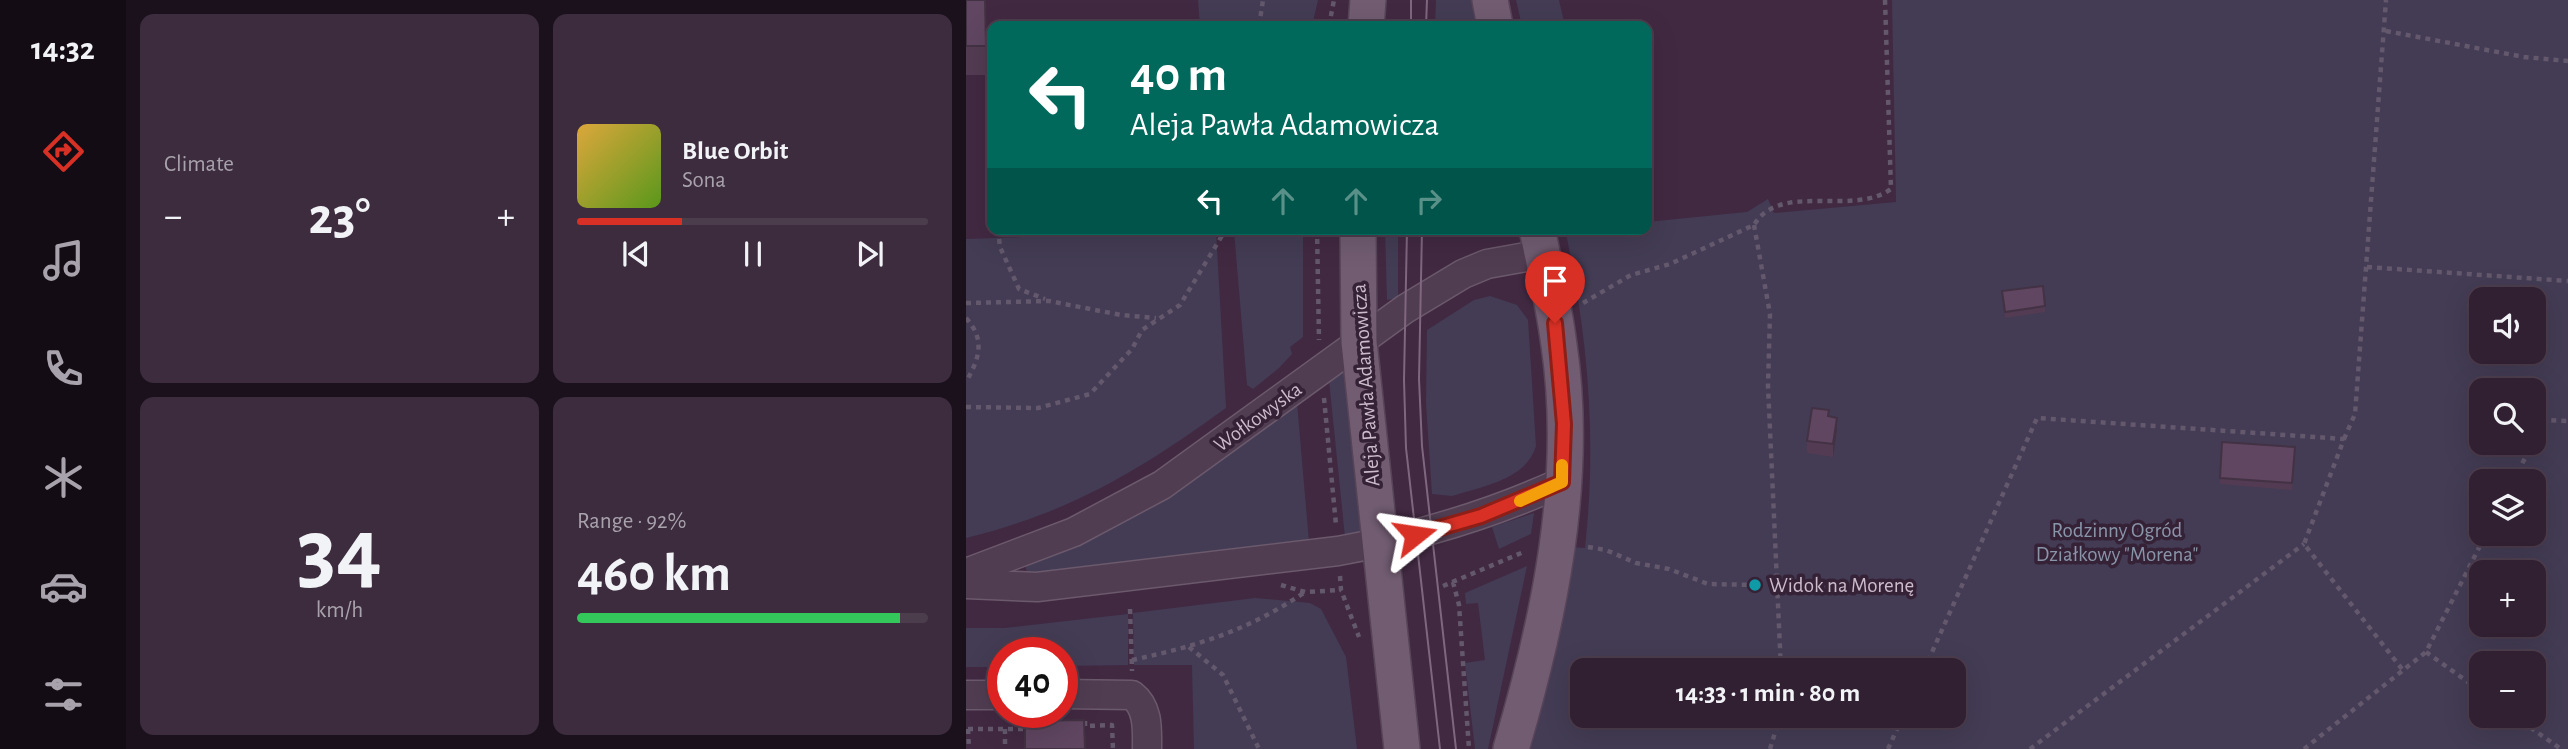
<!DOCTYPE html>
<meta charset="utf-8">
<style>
:root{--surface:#311f32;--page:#3d2c3e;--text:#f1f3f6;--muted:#a8a2ac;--line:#4c3d4d;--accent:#d93025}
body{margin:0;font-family:"Alegreya Sans",sans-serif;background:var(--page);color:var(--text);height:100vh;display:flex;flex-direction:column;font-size:26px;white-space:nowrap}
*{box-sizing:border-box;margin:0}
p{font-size:23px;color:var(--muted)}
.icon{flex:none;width:38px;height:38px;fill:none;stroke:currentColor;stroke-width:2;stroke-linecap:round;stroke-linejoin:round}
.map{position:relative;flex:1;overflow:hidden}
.drawer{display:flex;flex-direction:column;gap:14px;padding:14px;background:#1b111c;width:840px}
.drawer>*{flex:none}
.banner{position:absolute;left:21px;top:21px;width:665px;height:214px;border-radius:14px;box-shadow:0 7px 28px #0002,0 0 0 2px var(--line);background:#00695c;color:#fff;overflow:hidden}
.controls{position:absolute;left:1503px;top:287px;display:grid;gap:14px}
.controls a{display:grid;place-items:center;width:77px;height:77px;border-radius:14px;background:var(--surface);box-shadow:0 7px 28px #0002,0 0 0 2px var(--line);font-size:35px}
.speed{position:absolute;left:21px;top:637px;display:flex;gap:14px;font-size:35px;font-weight:700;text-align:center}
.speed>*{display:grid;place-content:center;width:91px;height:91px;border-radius:50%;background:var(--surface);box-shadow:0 7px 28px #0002,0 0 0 2px var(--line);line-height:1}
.speed .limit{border:10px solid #d22;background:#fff;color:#111}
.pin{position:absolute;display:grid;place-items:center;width:60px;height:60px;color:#fff;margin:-72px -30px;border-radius:50% 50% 50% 0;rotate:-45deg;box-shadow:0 0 7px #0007}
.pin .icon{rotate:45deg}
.me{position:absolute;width:77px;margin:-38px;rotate:75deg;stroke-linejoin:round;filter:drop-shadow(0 0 5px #0008)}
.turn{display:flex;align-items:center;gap:24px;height:147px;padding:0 28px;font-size:32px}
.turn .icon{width:91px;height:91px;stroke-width:2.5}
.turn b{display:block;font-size:49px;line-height:60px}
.lanes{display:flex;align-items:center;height:66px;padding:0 28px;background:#0003;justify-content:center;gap:35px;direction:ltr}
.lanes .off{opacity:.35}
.big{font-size:52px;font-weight:600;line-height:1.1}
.drawer .widget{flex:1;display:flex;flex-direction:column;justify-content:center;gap:10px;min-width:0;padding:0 24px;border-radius:14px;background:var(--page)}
.drawer .dial{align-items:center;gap:0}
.dial b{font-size:91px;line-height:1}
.song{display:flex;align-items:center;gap:21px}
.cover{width:84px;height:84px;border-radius:10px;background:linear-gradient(135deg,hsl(40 70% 55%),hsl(90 70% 35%))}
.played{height:7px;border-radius:4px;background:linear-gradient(90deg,var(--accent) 30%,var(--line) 30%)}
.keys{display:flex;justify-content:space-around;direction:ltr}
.heat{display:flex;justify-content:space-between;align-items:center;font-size:38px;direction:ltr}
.charge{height:10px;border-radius:5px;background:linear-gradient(90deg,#34c759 92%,var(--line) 0)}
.drawer .tiles{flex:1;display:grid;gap:14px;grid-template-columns:repeat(2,1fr)}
.trip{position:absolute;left:604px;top:658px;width:396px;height:70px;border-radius:14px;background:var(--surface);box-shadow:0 7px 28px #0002,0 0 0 2px var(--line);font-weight:600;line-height:70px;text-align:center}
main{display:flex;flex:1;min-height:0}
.menu{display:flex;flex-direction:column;width:126px;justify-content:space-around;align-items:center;background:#140c14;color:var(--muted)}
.menu .icon{width:49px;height:49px}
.menu .selected{color:var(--accent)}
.menu b{font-size:32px;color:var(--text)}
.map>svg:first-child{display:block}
.green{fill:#433c54;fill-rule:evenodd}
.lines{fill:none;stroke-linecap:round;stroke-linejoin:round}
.minor-casing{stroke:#6b596c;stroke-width:31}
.major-casing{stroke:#574458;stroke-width:38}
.path{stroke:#63586c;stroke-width:4.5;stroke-dasharray:5 5;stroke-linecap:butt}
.minor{stroke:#513d52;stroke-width:28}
.major{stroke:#715c71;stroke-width:35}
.tram{stroke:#7f677f;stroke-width:2}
.wall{fill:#533c53}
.shaded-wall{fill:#433144}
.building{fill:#604661;stroke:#433144;stroke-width:2}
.route-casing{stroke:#8d1f18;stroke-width:18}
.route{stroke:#d93025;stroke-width:12}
.slow{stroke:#f59e0b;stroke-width:12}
.culture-dot{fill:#0f9aa8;stroke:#362237;stroke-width:2.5}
.labels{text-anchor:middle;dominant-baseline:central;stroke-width:7;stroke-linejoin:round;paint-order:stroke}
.street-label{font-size:21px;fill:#cbbbcb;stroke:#362237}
.park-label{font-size:21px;fill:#8995a9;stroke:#362237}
.poi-label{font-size:21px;fill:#cbbbcb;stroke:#362237;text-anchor:start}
</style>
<main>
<nav class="menu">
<b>14:32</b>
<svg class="icon selected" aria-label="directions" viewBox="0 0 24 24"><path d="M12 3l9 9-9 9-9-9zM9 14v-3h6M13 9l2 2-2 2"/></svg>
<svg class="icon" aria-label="music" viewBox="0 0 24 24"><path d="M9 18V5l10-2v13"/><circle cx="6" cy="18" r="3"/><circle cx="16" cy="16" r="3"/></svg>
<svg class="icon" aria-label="phone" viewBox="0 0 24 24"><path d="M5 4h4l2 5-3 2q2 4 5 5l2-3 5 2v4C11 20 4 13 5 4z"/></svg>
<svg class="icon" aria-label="climate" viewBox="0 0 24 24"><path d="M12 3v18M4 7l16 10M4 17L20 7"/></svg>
<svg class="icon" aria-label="car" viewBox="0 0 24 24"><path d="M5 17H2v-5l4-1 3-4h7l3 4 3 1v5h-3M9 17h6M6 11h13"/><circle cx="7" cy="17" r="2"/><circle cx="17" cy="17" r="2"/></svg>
<svg class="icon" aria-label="filters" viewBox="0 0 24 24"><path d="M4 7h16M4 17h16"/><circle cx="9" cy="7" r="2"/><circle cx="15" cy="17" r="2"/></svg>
</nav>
<section class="drawer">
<div class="tiles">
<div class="widget"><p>Climate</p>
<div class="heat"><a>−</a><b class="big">23°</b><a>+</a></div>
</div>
<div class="widget">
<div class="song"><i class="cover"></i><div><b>Blue Orbit</b><p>Sona</p></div></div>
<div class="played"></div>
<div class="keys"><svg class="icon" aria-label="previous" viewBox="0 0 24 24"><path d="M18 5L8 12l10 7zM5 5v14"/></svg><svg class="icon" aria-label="pause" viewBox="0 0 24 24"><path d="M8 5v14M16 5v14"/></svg><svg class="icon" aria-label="next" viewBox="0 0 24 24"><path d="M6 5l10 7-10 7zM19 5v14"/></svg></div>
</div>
<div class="widget dial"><b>34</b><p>km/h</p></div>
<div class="widget"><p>Range · 92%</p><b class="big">460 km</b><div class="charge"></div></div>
</div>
</section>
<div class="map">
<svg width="1602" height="749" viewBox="0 0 1602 749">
<rect width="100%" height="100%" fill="#412942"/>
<!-- green -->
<path class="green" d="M232,0H352L346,26H234Z
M470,0H508L513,26H469Z
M550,0H593L599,26H556Z
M926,0H1602V749H558L607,547L619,548C631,438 622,337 599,229H681V222L781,212L802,199L808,213L930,202ZM1516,299H1568V352H1516ZM1516,390H1568V443H1516ZM1516,481H1568V534H1516ZM1516,572H1568V625H1516ZM1516,663H1568V716H1516ZM616,670H987V716H616Z
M56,229H337V337L324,347L326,354L313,368L287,389L281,385L268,231H250L260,408C173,471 105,512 0,538V239L56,237Z
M419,229H432V298L421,300Z
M524,296L551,305L562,320L570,446C560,480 516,486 486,496L466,494L460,403L461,330L508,300Z
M376,371L379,372L396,534L379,537L363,380Z
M331,403L343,542L67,574L60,570V565Z
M568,513L565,534L533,549L526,527Z
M561,566L522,749H509L499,663L519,660L512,603L500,604L499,593Z
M289,598L344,603L355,609L380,657L391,749H228L226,665H168L167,613Z
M162,614V665L96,666V653H37V667H0V628H38Z"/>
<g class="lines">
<defs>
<path id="minor" d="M0,573L108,532L196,485L439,309L497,274L521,264L577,254
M0,584L71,587L372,551C450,537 524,515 596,482
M96,694L166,695C183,708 181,730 181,749
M0,695H37"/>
<path id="major" d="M524,0L529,26
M400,26L402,0
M392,229L393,342L436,749
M545,749C583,621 613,479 593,345C588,306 579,267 571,229"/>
</defs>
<!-- minor casing -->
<use href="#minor" class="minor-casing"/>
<!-- major casing -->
<use href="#major" class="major-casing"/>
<!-- path -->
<path class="path" d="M293,26L297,0
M363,26L368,0
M1420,31L1558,57L1602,61
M788,225L804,314L802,386L815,670
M32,229L34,247L53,289L79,299
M351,229L353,340
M1401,267L1602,281
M0,303L83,301L155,315L190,318
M617,303L665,275L704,264L788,225C814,181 886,217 925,189L919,0
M0,318C20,340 13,359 0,382
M358,398L370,525
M0,407L72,408L124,394L166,349L176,330L214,305L260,229
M1378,439L1389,414L1420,0
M1568,441L1579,420L1602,421
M1547,481L1567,443
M622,547L640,550L670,563L703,569L742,584L789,585
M374,576L375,590L393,637
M487,582L493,605L503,749
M315,585L339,592L375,590
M477,586L560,551
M164,609L166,671
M223,647L257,675L293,749
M1460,652L1516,692
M166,660C232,646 283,630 339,592
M958,670L1071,418L1378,439L1338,544L1436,669
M1548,716L1595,749
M119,721V726L146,725L147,749
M2,729H65
M2,729L3,749
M39,729V749
M804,749L814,716
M922,749L937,716
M1064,749L1338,544
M1338,749L1460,652L1520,534"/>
<!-- minor -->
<use href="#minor" class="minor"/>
<!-- major -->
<use href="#major" class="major"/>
<!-- tram -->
<path class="tram" d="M445,26V0
M460,26L461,0
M441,229L438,380L440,448L474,749
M456,229L453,379L456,446L490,749"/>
</g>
<!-- wall -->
<path class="wall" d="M0,0H19L20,75H0Z
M1036,291L1079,306V312L1039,318Z
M863,416L871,430L867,457L841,453V441Z
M1329,454L1326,490L1254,484V478Z"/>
<!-- shaded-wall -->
<path class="shaded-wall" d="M871,418V430L867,457V444Z"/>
<!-- building -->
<path class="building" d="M0,0H19L20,46H0Z
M1077,286L1079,306L1039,312L1036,291Z
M846,408L863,410L862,416L871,418L867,444L841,441Z
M1256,442L1329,447L1326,483L1254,478Z
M118,720L119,749H59V721Z"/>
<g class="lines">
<defs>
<path id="route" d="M449,535L515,516L596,482L598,424L589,323"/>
</defs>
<!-- route casing -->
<use href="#route" class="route-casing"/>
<!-- route -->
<use href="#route" class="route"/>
<!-- slow -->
<path class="slow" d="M554,501L596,482V465"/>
</g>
<!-- markers -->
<circle class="culture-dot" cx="789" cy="585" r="7"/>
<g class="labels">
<!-- street labels -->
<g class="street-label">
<text transform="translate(400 385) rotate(-94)">Aleja Pawła Adamowicza</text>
<text transform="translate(292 417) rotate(-36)">Wołkowyska</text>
</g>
<!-- park labels -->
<g class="park-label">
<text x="1151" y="530">Rodzinny Ogród<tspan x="1151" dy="24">Działkowy "Morena"</tspan></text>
</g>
<!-- poi labels -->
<g class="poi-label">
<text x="803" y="585">Widok na Morenę</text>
</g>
</g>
</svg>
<div class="controls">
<a><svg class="icon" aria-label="sound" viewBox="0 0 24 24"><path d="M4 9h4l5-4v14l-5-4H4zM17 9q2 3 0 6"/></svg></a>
<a><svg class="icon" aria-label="search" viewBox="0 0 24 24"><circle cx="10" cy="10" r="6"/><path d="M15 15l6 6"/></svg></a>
<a><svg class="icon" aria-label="layers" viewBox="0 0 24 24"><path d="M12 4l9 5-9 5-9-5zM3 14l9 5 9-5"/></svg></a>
<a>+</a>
<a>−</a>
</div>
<div class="speed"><div class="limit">40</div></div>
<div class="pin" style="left:589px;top:323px;background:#d93025"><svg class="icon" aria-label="arrive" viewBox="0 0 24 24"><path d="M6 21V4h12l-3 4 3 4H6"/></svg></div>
<svg class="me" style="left:449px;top:535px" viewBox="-20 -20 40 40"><path d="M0-17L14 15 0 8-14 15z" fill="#d93025" stroke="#fff" stroke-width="4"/></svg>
<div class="trip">14:33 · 1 min · 80 m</div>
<div class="banner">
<div class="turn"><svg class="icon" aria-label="left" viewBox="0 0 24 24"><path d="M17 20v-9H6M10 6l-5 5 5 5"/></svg><div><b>40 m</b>Aleja Pawła Adamowicza</div></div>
<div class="lanes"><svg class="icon" aria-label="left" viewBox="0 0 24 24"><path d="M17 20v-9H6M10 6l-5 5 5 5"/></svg><svg class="icon off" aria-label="ahead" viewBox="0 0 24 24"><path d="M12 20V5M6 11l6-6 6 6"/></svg><svg class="icon off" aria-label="ahead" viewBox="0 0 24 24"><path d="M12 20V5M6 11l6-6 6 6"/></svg><svg class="icon off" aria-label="right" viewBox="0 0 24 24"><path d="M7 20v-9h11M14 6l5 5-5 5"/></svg></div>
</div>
</div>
</main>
